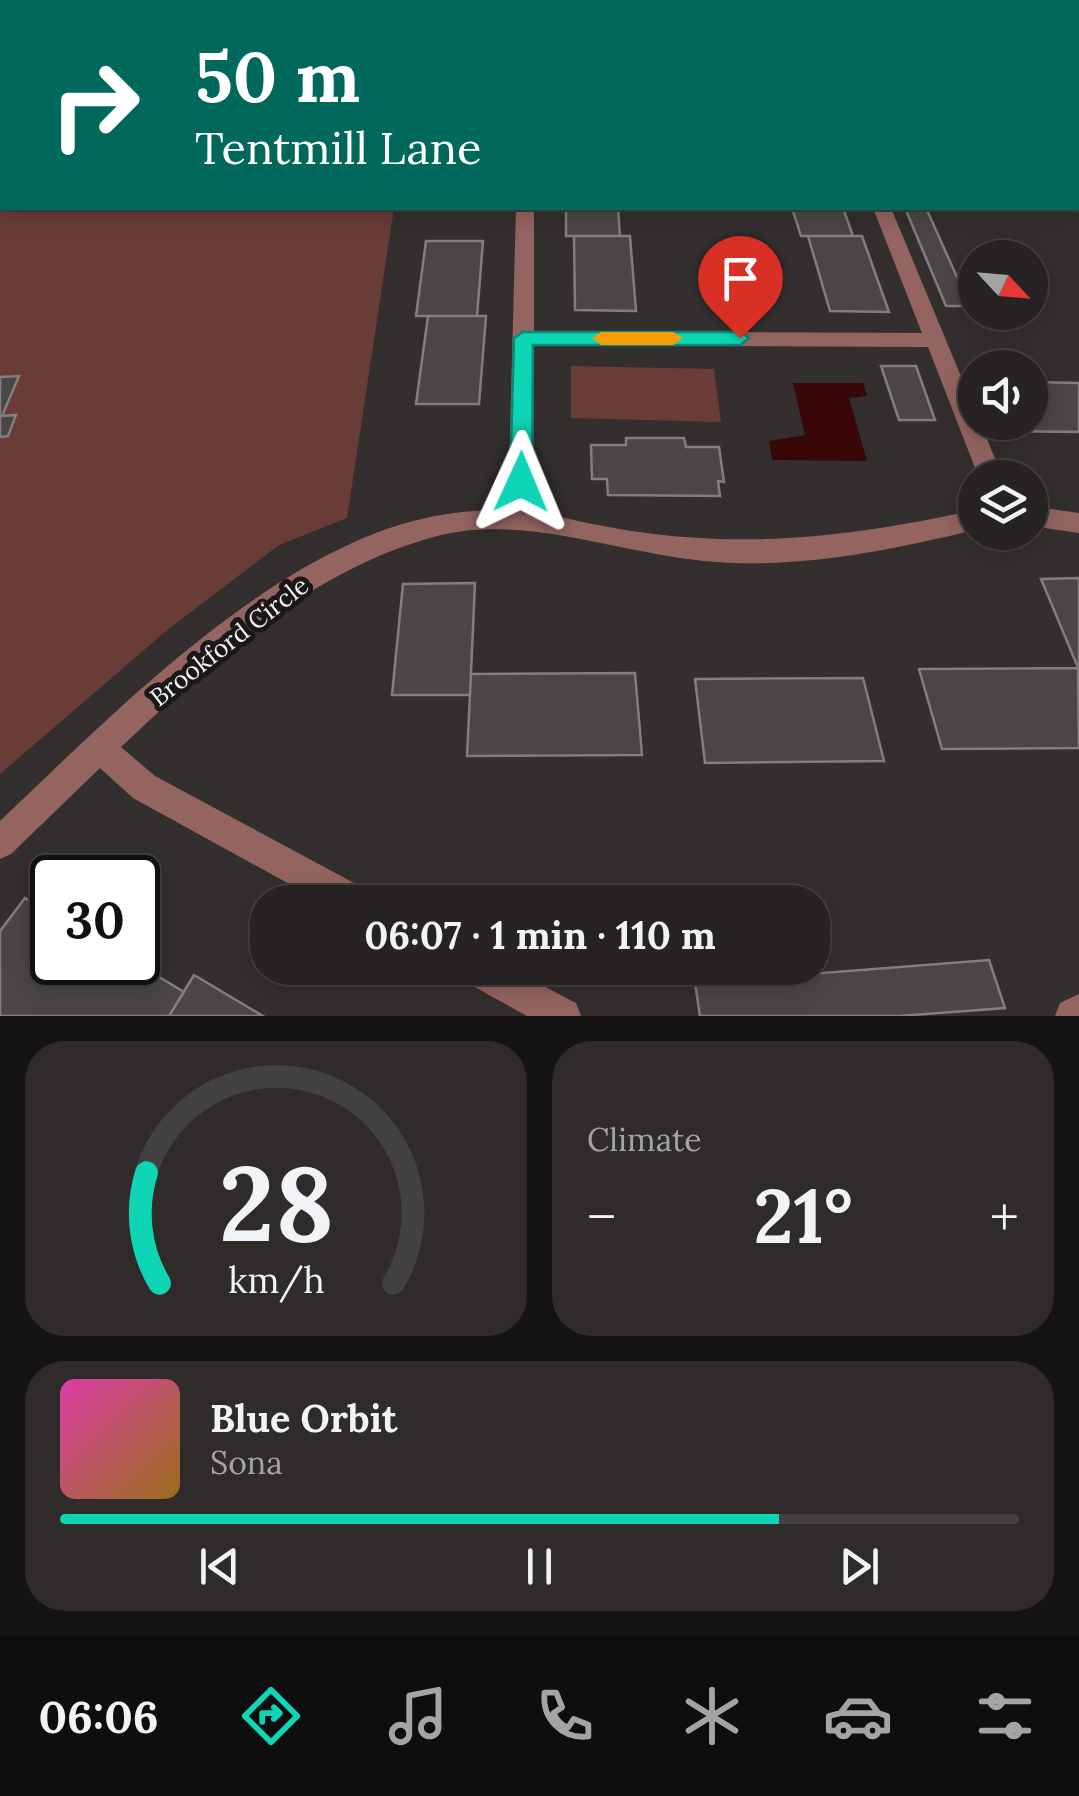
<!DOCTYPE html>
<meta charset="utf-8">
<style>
:root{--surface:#262322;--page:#2e2b2a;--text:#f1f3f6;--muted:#a4a4a5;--line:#424040;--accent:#0ed5b4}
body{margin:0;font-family:Lora,serif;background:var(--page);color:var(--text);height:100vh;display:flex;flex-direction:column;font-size:38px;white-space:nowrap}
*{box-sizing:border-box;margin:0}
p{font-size:32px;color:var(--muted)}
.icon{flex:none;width:55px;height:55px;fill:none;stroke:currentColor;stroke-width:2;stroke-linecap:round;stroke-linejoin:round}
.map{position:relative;height:1016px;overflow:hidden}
.side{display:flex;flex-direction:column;gap:25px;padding:25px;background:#151313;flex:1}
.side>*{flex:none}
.guide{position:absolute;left:0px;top:0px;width:1080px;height:210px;box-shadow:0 5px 25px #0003,0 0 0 2px var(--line);background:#00695c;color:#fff;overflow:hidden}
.needle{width:65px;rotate:116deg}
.controls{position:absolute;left:958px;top:240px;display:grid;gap:20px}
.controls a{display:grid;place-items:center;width:90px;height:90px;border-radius:50%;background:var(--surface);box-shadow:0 5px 25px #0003,0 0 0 2px var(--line);font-size:50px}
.speed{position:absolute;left:30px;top:855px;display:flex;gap:20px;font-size:50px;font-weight:700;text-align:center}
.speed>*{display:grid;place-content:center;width:130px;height:130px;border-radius:50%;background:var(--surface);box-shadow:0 5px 25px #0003,0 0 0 2px var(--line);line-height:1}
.speed .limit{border:5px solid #111;border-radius:15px;background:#fff;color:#111}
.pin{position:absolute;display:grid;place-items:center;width:85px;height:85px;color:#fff;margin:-102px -42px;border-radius:50% 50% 50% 0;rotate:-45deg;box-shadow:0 0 10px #0007}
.pin .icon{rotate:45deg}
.me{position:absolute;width:110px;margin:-55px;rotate:1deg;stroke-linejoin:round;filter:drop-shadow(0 0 8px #0008)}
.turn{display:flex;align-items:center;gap:35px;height:210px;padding:0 30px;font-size:45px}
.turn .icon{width:130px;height:130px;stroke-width:2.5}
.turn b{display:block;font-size:70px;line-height:85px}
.big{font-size:75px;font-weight:700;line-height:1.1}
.side .tile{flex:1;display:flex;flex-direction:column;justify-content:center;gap:15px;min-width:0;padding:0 35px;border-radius:40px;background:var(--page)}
.side .dial{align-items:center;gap:0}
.dial svg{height:260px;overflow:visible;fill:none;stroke:var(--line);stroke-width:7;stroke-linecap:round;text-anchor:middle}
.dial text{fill:var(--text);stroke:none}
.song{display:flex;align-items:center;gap:30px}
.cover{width:120px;height:120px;border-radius:15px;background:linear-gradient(135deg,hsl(320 70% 55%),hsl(40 70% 35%))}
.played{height:10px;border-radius:5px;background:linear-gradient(90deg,var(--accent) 75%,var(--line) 75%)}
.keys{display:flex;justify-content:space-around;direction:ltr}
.heat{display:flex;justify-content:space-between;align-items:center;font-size:55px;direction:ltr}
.side .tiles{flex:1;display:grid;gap:25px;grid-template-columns:1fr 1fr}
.tile:last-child{grid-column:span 2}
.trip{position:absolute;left:250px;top:885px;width:580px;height:100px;border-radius:40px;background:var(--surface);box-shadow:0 5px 25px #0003,0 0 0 2px var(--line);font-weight:700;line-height:100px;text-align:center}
.tabs{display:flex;height:160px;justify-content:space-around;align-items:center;background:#0f0e0e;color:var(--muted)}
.tabs .icon{width:70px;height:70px}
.tabs .selected{color:var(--accent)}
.tabs b{font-size:45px;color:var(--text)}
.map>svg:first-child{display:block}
.green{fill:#6a3c37}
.water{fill:#390707}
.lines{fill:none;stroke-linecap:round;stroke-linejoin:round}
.stream{stroke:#390707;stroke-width:5}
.building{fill:#4a4645;stroke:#837e7d;stroke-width:2.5}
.path{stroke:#9b9897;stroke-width:4;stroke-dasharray:1 5;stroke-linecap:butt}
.lane{fill:#946560;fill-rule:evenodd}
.street{fill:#946560;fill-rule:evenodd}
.route{fill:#0ed5b4;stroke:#098a75;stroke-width:2.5}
.slow{fill:#f59e0b}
.labels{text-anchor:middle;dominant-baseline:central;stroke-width:10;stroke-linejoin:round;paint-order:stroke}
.street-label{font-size:25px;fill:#f5f2f1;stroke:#191717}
</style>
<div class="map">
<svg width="1079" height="1016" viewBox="0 0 1079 1016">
<rect width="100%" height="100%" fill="#332f2e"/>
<!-- green -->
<path class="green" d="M0,116L2,208H394L347,518L279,545L166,631L0,774Z
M571,366L714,369L721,422L571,418Z"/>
<!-- water -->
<path class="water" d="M793,383H863L867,396L849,398L867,461L772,460L769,441L805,435Z"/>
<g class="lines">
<!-- stream -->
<path class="stream" d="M89,2L95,0"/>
</g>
<!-- building -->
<path class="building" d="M566,208H618L620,236H566Z
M792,208H843L853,236H801Z
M905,208H926L970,306H946Z
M574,236H630L636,311L575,310Z
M808,236H862L889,312L830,311Z
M426,241H483L477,316H416Z
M428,316H486L479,404H416Z
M881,366H916L935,420H899Z
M19,376L2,416L16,415L8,436L0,437V377Z
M1030,382L1079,383V432L1007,431L1003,422H1030Z
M626,438H684L686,447H719L724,482L718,481L720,496L608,495L607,479H592L591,445H626Z
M1079,578V670L1041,579Z
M475,583L470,695H392L403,584Z
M1078,668L1079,748L942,749L919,669Z
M635,673L642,755L467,756L471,674Z
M863,678L884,761L705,763L695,679Z
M25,898L52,914V962H134L184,992L169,1016H0V931Z
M989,960L1005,1008L899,1016H700L695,983Z
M194,975L263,1016H169Z"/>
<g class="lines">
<!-- path -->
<path class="path" d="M159,2L163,0"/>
<!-- lane -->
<path class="lane" d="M8,0H18V2H8Z
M0,23H2V31L0,32Z"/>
<!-- street -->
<path class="street" d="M966,0H981L982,2H968Z
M516,208H534V331L922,333L873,208H891L975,410V422H980L1003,478H979L928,347L534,345L533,510C693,553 815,545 975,510V530C886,551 796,570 704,561C619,553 525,515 441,535C314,567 214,660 121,747L155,776L367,890L372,902H322L133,798L100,768L11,854L0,859V821C116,711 283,538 447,514C467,511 488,510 508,509Z
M1030,506L1079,513V533L1030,526Z
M456,968H509L576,1003L581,1016H527L462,980Z
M1079,994V1016H1055L1060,1003Z"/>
</g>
<!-- route -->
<path class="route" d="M523,332H740L749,338L740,345H533L532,482L521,491L510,482L514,338Z"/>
<!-- slow -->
<path class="slow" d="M601,332H673L683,338L673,345H601L592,338Z"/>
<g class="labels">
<!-- street labels -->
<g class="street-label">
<text transform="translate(229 641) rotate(-38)">Brookford Circle</text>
</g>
</g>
</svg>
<div class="controls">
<a><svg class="needle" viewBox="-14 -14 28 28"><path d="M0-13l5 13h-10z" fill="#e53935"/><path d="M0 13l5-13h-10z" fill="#a4a4a5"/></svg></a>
<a><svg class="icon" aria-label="sound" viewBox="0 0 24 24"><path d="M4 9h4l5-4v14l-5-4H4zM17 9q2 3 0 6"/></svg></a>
<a><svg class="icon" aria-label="layers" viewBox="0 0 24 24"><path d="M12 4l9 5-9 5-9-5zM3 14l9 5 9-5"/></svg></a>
</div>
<div class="speed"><div class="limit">30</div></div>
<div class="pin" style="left:740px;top:338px;background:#d93025"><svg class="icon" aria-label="arrive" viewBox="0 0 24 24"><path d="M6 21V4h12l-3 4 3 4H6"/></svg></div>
<svg class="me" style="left:521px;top:482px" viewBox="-20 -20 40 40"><path d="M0-17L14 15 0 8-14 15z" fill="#0ed5b4" stroke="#fff" stroke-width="4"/></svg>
<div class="trip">06:07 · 1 min · 110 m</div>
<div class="guide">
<div class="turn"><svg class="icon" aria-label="right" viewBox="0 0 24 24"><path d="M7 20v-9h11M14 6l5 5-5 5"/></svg><div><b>50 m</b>Tentmill Lane</div></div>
</div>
</div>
<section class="side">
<div class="tiles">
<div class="tile dial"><svg viewBox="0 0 100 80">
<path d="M14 69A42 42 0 1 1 86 69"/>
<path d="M14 69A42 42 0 0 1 10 35" stroke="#0ed5b4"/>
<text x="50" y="56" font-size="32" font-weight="700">28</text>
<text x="50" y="72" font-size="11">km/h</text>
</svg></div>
<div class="tile"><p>Climate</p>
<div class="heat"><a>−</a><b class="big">21°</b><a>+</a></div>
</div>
<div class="tile">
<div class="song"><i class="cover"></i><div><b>Blue Orbit</b><p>Sona</p></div></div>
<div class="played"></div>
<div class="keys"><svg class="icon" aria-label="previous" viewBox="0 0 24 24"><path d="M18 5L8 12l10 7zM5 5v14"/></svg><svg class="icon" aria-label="pause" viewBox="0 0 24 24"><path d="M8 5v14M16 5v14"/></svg><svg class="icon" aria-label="next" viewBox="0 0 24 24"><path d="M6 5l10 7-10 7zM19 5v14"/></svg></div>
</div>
</div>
</section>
<nav class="tabs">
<b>06:06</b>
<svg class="icon selected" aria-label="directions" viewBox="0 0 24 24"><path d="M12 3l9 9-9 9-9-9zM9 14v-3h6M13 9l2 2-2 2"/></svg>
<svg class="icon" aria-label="music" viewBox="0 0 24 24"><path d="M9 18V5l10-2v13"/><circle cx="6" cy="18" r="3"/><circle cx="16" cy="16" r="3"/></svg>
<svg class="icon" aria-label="phone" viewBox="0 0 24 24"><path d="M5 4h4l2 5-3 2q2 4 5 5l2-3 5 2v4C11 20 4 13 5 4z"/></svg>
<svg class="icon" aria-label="climate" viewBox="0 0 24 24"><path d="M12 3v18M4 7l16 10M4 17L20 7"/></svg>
<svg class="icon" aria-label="car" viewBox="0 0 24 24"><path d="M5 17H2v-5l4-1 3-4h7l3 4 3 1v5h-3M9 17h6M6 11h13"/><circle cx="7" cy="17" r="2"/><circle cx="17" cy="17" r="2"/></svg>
<svg class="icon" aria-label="filters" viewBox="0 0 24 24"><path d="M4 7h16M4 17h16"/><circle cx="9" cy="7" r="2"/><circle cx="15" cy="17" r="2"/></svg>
</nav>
